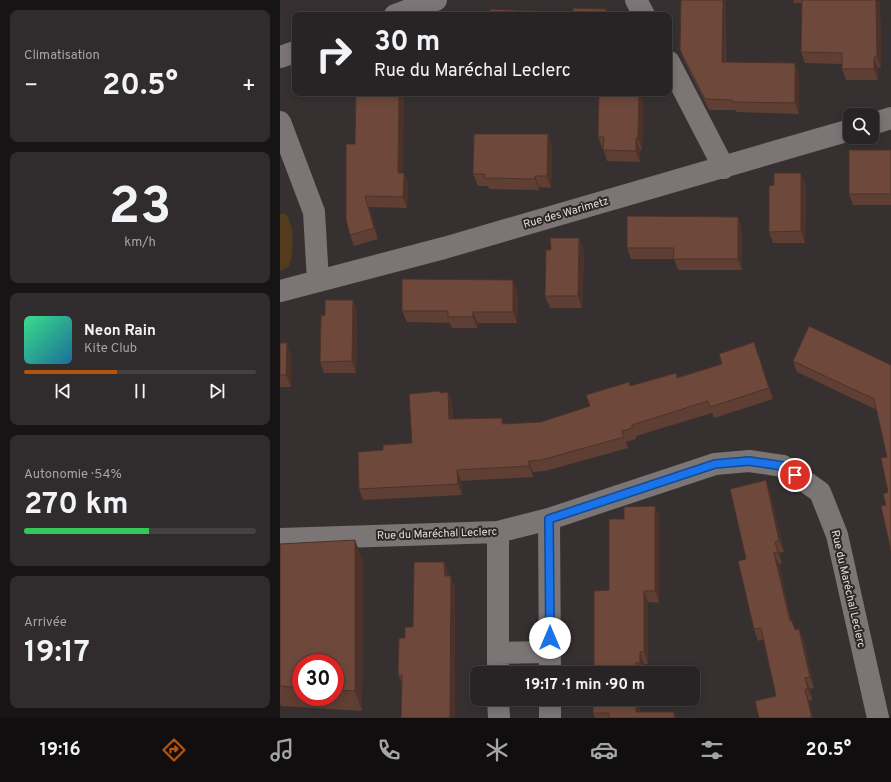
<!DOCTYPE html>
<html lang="fr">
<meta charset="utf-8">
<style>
:root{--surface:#282425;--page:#302c2d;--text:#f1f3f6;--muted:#a5a4a7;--line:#444142;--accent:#b45309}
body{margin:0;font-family:Overpass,sans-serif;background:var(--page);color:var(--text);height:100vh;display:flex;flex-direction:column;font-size:15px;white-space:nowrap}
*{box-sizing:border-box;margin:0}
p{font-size:13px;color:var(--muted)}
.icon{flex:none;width:22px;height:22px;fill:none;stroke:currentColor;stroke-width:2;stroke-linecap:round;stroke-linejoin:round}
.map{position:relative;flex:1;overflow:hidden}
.side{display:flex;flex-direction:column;gap:10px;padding:10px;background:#161414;width:280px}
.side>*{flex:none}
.banner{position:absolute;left:12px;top:12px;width:380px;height:84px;border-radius:8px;box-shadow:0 2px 10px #0003,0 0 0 1px var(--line);background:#282425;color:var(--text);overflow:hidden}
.fabs{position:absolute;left:563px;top:108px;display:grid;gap:8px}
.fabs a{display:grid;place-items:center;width:36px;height:36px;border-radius:8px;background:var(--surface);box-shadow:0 2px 10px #0003,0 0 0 1px var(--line);font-size:20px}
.speed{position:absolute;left:12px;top:654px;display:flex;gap:8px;font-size:20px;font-weight:700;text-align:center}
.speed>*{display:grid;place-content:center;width:52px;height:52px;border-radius:50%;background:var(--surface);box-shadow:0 2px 10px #0003,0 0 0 1px var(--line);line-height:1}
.speed .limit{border:6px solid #d22;background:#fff;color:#111}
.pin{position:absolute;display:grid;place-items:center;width:34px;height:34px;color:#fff;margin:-17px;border:2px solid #fff;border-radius:50%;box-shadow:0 1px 4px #0007}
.me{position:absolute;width:44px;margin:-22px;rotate:0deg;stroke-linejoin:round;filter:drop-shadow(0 0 3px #0008)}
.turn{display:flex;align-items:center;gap:14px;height:84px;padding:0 16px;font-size:18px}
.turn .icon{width:52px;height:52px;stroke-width:2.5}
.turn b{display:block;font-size:28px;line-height:34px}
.big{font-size:30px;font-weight:700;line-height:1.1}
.side .widget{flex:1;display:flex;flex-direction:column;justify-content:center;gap:6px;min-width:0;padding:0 14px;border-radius:8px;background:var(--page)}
.side .dial{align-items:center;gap:0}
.dial b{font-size:52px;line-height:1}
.song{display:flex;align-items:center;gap:12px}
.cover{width:48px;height:48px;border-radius:6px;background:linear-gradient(135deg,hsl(150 70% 55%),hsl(200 70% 35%))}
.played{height:4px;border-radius:2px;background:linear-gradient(90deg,var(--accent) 40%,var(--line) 40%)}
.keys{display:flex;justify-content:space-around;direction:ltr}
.heat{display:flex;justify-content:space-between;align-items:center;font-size:22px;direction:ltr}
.charge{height:6px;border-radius:3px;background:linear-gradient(90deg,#34c759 54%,var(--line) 0)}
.trip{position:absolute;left:190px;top:666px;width:230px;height:40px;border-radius:8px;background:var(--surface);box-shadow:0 2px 10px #0003,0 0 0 1px var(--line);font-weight:700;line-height:40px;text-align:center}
.menu{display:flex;height:64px;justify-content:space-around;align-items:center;background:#100e0f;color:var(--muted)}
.menu .icon{width:28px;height:28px}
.menu .selected{color:var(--accent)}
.menu b{font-size:18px;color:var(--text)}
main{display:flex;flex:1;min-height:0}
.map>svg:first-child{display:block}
.green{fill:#543b1d}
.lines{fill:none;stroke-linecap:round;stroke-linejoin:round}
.minor{stroke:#7c7576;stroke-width:22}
.wall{fill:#5f3e33;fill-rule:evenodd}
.shaded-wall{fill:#4d3229}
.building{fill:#6e483b;stroke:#4d3229}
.route-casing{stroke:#114b97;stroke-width:10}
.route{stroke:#1a73e8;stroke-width:7}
.labels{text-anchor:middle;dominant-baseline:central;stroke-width:4;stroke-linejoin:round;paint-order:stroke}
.street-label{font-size:11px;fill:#e2dede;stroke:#2c2627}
</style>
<main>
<section class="side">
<div class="widget"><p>Climatisation</p>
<div class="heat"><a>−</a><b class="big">20.5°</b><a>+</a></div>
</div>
<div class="widget dial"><b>23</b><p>km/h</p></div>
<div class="widget">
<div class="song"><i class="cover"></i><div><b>Neon Rain</b><p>Kite Club</p></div></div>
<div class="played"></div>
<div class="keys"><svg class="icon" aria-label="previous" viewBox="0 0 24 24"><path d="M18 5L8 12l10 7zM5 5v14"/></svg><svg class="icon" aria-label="pause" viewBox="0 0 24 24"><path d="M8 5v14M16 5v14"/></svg><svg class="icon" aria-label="next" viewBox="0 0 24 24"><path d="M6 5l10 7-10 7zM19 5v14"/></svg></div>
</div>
<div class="widget"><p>Autonomie · 54%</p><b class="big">270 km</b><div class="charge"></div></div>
<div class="widget"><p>Arrivée</p><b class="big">19:17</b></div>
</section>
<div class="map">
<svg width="611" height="718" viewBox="0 0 611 718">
<rect width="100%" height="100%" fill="#363031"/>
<!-- green -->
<path class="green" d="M0,214H6C15,229 14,250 9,266L0,271Z"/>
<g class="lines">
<!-- minor -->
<path class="minor" d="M356,0L364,15
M115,15L156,0
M0,57L15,52
M389,62L444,168
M0,122L34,212L38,281
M592,124L611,118
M0,291L164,248L570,130
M269,519L270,673
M218,532V673
M0,539L218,532L269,519L435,464L469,461L503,466L540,492L557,535L598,718
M218,653L270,652
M218,699L219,718
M270,699V718"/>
</g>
<!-- wall -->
<path class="wall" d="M401,0H446V62L519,74V114L456,112L455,110H429L404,60L400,50Z
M513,0H598L600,4L601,68H598V80H566L562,69V64L525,63L521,52L522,3H514Z
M76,93H124L122,173H124L128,184L127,208L89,207L98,239L74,246L70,235L75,144Z
M363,100L362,150H360V162L327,161L323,148H322L318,137Z
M272,146L271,188L259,187V190L209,189L208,186H198L193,174Z
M611,150V205H573L569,194Z
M526,184L525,243H493L489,232Z
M458,217L462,229V270H398L394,259H351L347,248Z
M271,250H304L302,308H270L265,296Z
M238,292L237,323H198L197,328H172L170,323L127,322L122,311Z
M73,300L77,312L76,373H44L40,362L45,315Z
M0,343L11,355V387H0Z
M478,353L493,399L434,418L432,413L356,436V439L346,442L348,448L265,471L253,472V477L181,481L182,495L83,500L79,489L103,450L132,443L161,393L168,392L172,403L173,419L224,424L261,422L310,406L350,386L396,373L398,377Z
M513,361L611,365V551L606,505L608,492L607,457L597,410L517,372Z
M486,480L490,492L504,552L499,553L502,563L499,564L511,621L516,630L519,629L524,641L534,688L530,689L532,700L529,701L533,718H479L496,696L484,639L478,641L474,629L466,559Z
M375,506L379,518V603L368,602V664H364V673H314L329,590L344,519Z
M0,544L83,560L82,711L1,706L0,703ZM21,663H55V697H21Z
M164,562L169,574V576L175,588L122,684L118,675L125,638L133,627Z
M360,712H394L396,718H315L313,713Z"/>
<!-- shaded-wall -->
<path class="shaded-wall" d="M443,0H446V2L445,72L442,62Z
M596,0H598L600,4L601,68L597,57Z
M326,9L328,15H326Z
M594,57L598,68V80L594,69Z
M515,63L519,74V114L515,103Z
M119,93H124L122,184L118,173Z
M358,93H361L363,100L362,150L358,138Z
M268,134L272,146L271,188L267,176Z
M356,138L360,150V162L356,151Z
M124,173L128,184L127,208L123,197Z
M521,173L526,184L525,243L521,231Z
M255,176L259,187V190L255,179Z
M85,196L89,207L98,239L94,228Z
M458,217L462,229V270L458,259Z
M299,238L304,250L302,308L298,296Z
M233,280L238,292L237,323L233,312Z
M73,300L77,312L76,373L72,361Z
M193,312L198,323L197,328L193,317Z
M474,342L478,353L493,399L489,388Z
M7,343L11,355V387L6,375Z
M168,392L172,403L173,430L169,419Z
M222,418L226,429L222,424Z
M249,461L253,472V477L249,466Z
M177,470L181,481L182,495L178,484Z
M486,480L490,492L504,552L499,540Z
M375,506L379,518V603L375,591Z
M75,540L83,560L82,711L75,691Z
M495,542L499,553L502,563L498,552Z
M494,553L499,564L514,633L510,621Z
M164,562L169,574V588L165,576Z
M171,576L175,588V718H170Z
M364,591L368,602V664L364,652Z
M519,629L524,641L534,688L530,677Z
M360,652L364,664V673L360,663Z
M356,663L360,673H356Z
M525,678L530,689L532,700L528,689Z
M525,689L529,701L533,718H532Z
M356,699H360V718L356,712Z"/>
<!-- building -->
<path class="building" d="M401,0H443L442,62L515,63V103L452,102V100L425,99L400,50Z
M522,0H596L597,57H594V69H562V53L521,52Z
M293,8L326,9V15H210V9L293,13Z
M76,93H119L118,173H124L123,197L85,196L94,228L70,235L66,220V144H75Z
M319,93H359L358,138H356V151L323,150L324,137H318Z
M194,134H268L267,176H255V179L205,178V174H193Z
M569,150H611V194H569Z
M494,173H521V231L489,232V186L494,185Z
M347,216L458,217V259H393L394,248H347Z
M270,238H299L298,296H265L266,250H271Z
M122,279L233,280V312H193V317H168V311H122Z
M45,300H73L72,361L40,362L41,316L45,315Z
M529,326L611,365V551L601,506L606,505L603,494L608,492L601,458L607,457L594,399L513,361Z
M474,342L489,388L430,407L428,401L352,425V428L342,431L344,437L261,460L249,461V466L177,470L178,484L79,489L78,452L103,450V445L132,443L129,394L160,391V393L168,392L169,419L222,418V424L261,422L310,406L306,395L349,382L350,386L396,373L397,378L442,364L439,354Z
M0,343H7L6,375H0Z
M486,480L499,540L495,542L498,552L494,553L510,621H512L515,630L519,629L530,677L525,678L528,689H525L532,718H479L475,701L496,696L481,628L474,629L458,561L466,559L450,489Z
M375,506V591H364V652H360V663H356V673H314V591L329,590V519H344V507Z
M75,540V691L55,690V663H21V688L0,686V544Z
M134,562H164L165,576H171L170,718H121L122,675H118L119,638H125V627H133Z
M313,699H356V712H394V718H329V713H313Z"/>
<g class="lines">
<defs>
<path id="route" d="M270,638L269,519L435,464L469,461L503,466L515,475"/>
</defs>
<!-- route casing -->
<use href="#route" class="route-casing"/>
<!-- route -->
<use href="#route" class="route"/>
</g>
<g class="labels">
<!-- street labels -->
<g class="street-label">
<text transform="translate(286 213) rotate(-16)">Rue des Warimetz</text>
<text transform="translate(157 534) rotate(-2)">Rue du Maréchal Leclerc</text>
<text transform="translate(568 589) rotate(77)">Rue du Maréchal Leclerc</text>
</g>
</g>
</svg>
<div class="fabs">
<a><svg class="icon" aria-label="search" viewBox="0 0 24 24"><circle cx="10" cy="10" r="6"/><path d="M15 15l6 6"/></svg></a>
</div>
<div class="speed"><div class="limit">30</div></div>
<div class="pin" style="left:515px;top:475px;background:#d93025"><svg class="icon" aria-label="arrive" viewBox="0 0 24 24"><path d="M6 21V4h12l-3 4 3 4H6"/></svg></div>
<svg class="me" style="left:270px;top:638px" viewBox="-20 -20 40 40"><circle r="19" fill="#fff"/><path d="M0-13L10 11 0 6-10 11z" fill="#1a73e8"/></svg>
<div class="trip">19:17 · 1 min · 90 m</div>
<div class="banner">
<div class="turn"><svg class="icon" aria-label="right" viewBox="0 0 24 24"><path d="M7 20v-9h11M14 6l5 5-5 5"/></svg><div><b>30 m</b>Rue du Maréchal Leclerc</div></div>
</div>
</div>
</main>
<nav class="menu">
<b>19:16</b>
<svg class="icon selected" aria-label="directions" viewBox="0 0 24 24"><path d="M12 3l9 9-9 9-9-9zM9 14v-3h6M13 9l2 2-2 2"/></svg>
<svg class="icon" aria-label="music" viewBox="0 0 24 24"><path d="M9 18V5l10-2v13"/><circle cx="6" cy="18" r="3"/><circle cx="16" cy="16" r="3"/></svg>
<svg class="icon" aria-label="phone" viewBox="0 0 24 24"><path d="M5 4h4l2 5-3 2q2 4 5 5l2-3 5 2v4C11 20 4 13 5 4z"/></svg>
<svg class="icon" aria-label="climate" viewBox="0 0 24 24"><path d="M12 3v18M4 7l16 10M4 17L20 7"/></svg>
<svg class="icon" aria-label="car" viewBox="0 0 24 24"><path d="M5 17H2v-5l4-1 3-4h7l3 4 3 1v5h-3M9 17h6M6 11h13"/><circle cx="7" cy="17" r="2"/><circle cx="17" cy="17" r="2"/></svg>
<svg class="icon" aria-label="filters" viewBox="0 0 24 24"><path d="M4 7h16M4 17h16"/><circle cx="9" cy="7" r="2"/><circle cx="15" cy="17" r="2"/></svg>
<b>20.5°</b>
</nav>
